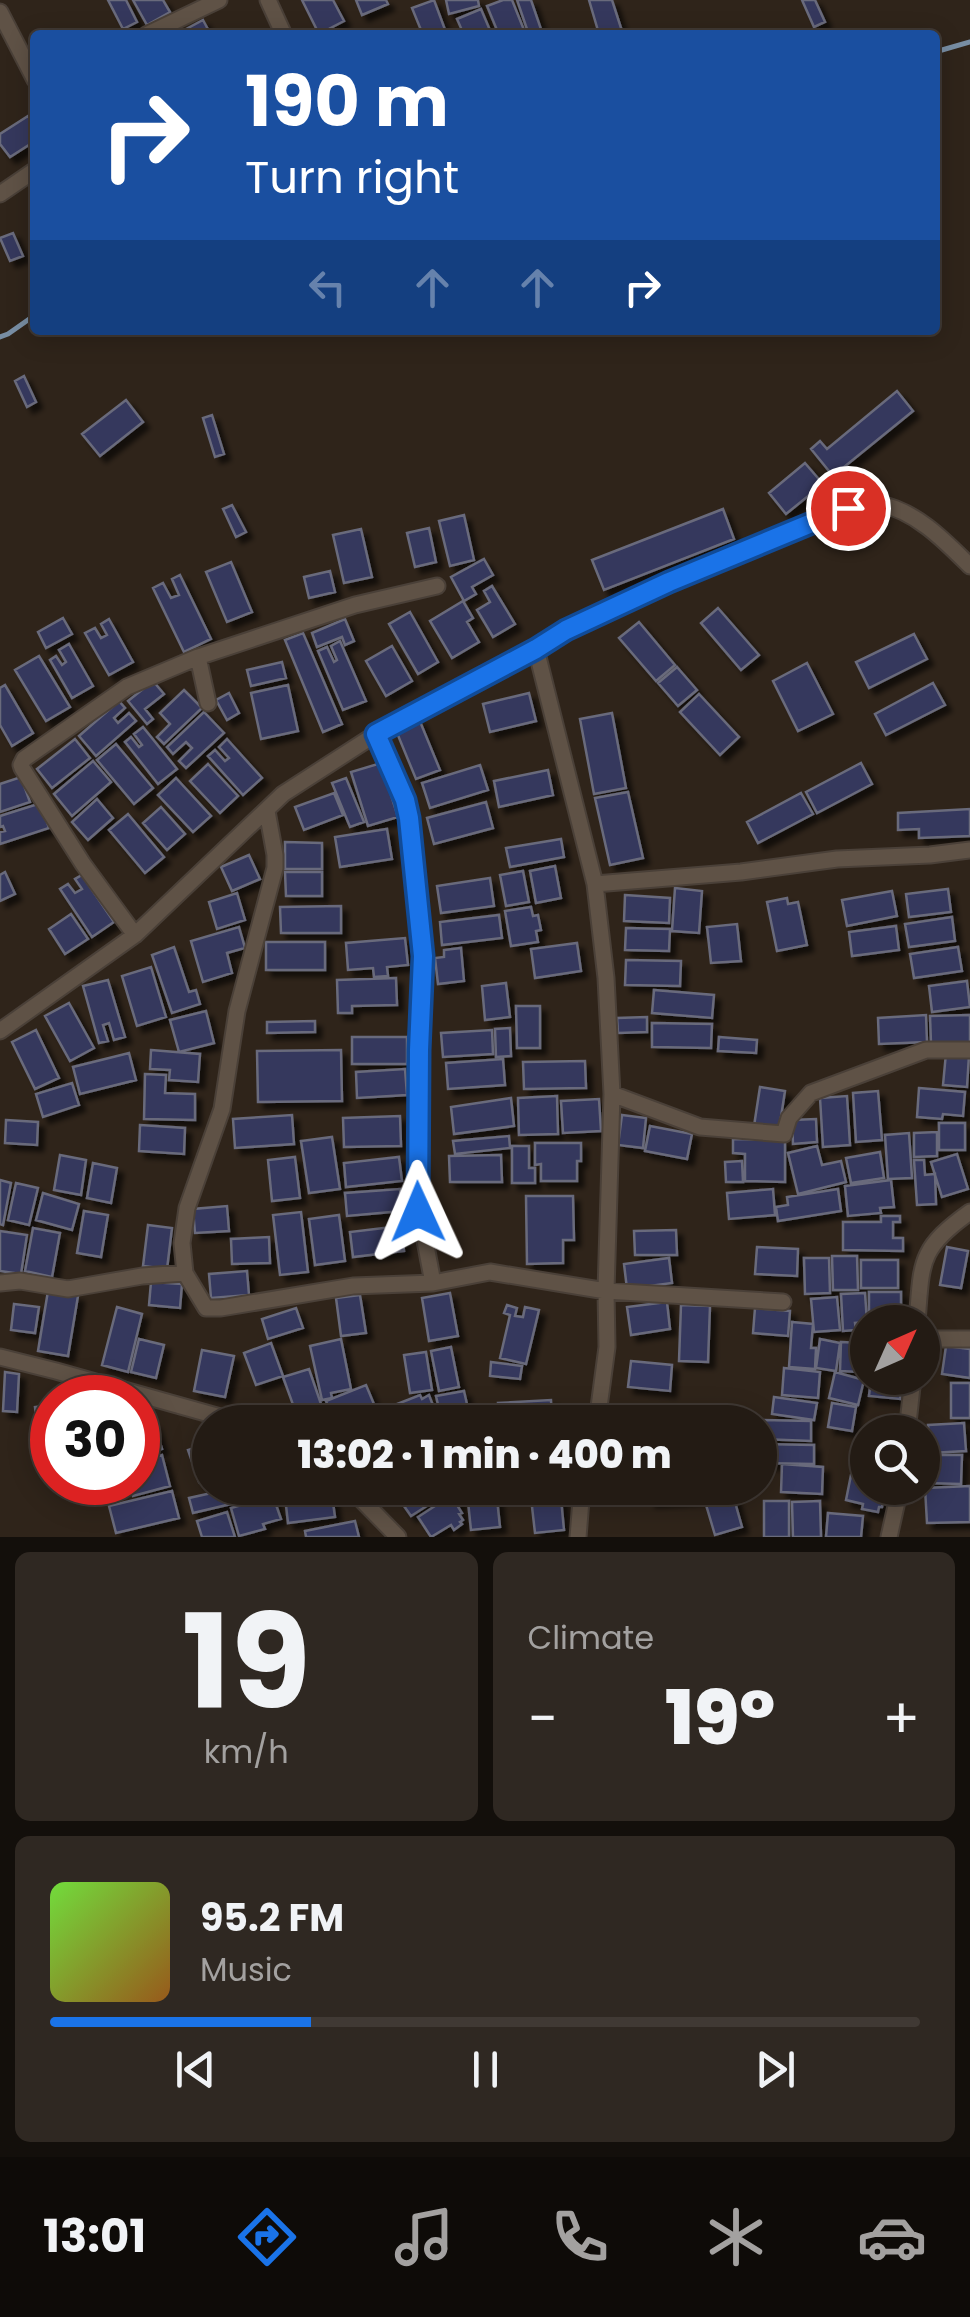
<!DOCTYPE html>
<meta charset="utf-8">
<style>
:root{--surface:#231b14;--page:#2f2822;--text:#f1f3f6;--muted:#a3a1a0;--line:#403934;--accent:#1a73e8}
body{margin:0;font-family:Poppins,sans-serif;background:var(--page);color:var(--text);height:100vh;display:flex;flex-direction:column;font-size:38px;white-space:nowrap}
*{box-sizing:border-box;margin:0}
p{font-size:32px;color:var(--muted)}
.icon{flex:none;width:55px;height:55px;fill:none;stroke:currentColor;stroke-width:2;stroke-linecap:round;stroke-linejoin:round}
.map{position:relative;height:1537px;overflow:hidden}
.side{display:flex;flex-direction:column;gap:15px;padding:15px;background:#130f0b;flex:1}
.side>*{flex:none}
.guide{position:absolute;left:30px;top:30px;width:910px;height:305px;border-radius:10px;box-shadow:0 5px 25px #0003,0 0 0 2px var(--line);background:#1a4fa0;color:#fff;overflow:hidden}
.needle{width:65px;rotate:45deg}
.fabs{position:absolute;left:850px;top:1305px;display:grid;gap:20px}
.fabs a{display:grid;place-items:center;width:90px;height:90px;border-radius:50%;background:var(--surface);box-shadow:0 5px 25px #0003,0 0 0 2px var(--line);font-size:50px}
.speed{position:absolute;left:30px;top:1375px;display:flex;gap:20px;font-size:50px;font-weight:700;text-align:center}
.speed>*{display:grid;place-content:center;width:130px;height:130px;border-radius:50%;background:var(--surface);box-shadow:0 5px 25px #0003,0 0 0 2px var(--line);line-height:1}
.speed .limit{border:15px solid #d22;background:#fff;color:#111}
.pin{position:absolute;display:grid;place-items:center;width:85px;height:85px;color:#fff;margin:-42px;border:5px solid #fff;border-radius:50%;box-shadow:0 2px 10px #0007}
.me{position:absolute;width:110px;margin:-55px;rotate:359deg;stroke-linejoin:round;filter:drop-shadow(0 0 8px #0008)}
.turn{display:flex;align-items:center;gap:35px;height:210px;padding:0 50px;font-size:45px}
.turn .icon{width:130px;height:130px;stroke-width:2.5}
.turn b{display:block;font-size:70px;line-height:85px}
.lanes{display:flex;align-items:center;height:95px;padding:0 50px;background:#0003;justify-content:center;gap:50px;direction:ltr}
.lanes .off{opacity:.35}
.big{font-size:75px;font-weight:800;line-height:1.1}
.side .tile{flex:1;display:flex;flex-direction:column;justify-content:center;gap:15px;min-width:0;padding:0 35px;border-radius:15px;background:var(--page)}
.side .dial{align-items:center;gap:0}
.dial b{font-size:130px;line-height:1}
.song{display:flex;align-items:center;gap:30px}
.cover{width:120px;height:120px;border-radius:15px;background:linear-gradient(135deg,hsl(100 70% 55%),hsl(30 70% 35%))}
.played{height:10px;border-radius:5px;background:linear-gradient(90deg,var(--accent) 30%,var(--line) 30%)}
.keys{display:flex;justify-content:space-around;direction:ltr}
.heat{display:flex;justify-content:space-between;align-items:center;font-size:55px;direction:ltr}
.side .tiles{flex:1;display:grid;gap:15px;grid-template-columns:1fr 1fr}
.tile:last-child{grid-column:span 2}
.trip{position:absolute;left:192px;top:1405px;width:585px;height:100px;border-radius:50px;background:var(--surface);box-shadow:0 5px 25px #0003,0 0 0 2px var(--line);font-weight:800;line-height:100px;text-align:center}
.menu{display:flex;height:160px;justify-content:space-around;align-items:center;background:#0e0b08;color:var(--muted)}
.menu .icon{width:70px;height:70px}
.menu .selected{color:var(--accent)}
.menu b{font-size:45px;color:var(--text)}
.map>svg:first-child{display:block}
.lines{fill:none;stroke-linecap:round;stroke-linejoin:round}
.stream{stroke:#788ea4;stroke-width:5}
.building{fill:#35375d;stroke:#696b7b;stroke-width:2.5;filter:url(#shadow)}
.minor-casing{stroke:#4a4038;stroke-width:19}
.minor{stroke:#5f5246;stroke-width:15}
.route-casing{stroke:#114b97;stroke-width:25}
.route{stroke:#1a73e8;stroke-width:18}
</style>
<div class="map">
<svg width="970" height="1537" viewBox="0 0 970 1537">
<defs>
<filter id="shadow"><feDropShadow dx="6" dy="6" stdDeviation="2.5" flood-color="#0009"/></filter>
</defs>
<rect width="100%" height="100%" fill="#2f241a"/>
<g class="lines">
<!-- stream -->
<path class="stream" d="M935,52L970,42
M0,337L8,334L35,315"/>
</g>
<!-- building -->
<path class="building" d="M108,0H126L137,22L123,29Z
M133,0H163L170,12L147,25Z
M302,0H333L344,21L319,34Z
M356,0H386L388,4L362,15Z
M434,0L447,35H423L412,8Z
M446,0H478L479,6L449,14Z
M503,0H512L526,35H499L487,6Z
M517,0H531L543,35H529Z
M589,0H612L621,28L599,34Z
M802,0H815L825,22L814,27Z
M481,9L492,35H464L457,19Z
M203,20L211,35H177V34Z
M28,116L35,127V141L10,157L0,144V134Z
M13,233L23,256L10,261L0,238Z
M24,376L36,402L27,407L15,381Z
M897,391L913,411L833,476L811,449L820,441L827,449Z
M126,400L143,422L100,456L82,434Z
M212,415L224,454L215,457L203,418Z
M805,463L823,484L786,514L769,493Z
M232,505L246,532L236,537L223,509Z
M723,509L734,539L604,590L592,560Z
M464,515L474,560L450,566L439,521Z
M429,528L436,562L415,567L407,533Z
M361,529L372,577L344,583L333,535Z
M484,559L493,575L472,587L476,594L464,601L451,577Z
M231,562L252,612L227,622L206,572Z
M330,571L335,592L309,598L304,577Z
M180,575L211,639L184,652L153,588L163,583L171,598L179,595L172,579Z
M492,586L515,624L493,637L477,610L490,602L484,591Z
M463,601L473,618L467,622L479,642L452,658L430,621Z
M718,608L759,655L741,670L701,623Z
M410,612L438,662L418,674L389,624Z
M63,618L72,634L46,648L38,632Z
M109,619L133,662L109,675L85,633L95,628L101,638L107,635L101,624Z
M345,619L354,641L345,645L342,637L317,647L312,633Z
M639,622L675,665L656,681L619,638Z
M303,633L342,724L323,732L285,640Z
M914,634L927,659L869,688L856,662Z
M340,641L366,701L343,710L318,651L327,647L334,662L337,660L331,646Z
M69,644L93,686L72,698L50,660L56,656L62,665L66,662L59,650Z
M392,646L412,681L386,696L366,661Z
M39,656L70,707L46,721L15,670Z
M282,662L286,678L251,686L247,670Z
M807,663L833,714L798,731L773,681Z
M677,667L697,690L678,706L658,683Z
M153,681L164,694L145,709L153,719L147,724L128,701Z
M933,683L945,705L886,735L875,714Z
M5,685L33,733L12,746L0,725V688Z
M288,685L298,731L261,739L251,693Z
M184,690L202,708L164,744L157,737L170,724L160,713Z
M229,693L239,713L227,720L216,700Z
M529,693L536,721L490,732L483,704Z
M699,694L739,737L720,755L680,712Z
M119,701L125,708L114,718L118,723L129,713L136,721L96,756L79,736Z
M204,712L224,733L186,768L179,761L192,748L186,742L173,754L167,747Z
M612,713L626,788L594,794L580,719Z
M419,719L440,770L416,779L395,728Z
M143,727L177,769L158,784L125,742L131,737L139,747L142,745L134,734Z
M75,739L90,758L52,788L37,769Z
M227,739L262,778L243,795L208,756L215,750L225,761L229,758L219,747Z
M116,744L153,788L134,804L97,760Z
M93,761L111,782L72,816L54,794Z
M381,763L398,817L368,826L351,772Z
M861,763L872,784L817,813L806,792Z
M208,764L238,796L220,813L190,781Z
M480,765L488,790L430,808L422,783Z
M548,770L553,795L499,807L494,781Z
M21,777L30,802L0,812V784Z
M176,778L211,816L193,832L158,795Z
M346,778L364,822L350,827L332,783Z
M628,792L643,858L610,865L595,798Z
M334,793L343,815L304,830L295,807Z
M801,793L813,814L758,843L747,822Z
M97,799L113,818L88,840L72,822Z
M486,802L493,828L434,844L427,818Z
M41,803L49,828L0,844V832L5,831L3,826L0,827V816Z
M161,807L185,834L167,850L143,823Z
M970,809V836L919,838V829L898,830V813Z
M128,814L164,857L145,873L109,830Z
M387,829L392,859L340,867L335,837Z
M561,839L564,857L510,867L506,848Z
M285,842L322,843V869H285Z
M249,855L260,879L232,891L221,867Z
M555,866L561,898L536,903L530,871Z
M523,871L529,902L506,906L500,875Z
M5,872L15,894L0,901V875Z
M285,872H322V896H286Z
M82,875L114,922L92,937L60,889L68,884L75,893L82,889L75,879Z
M490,878L494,906L441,913L437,886Z
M675,888L702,891L699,933L672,931Z
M948,889L951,912L909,917L906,894Z
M892,891L897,916L847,926L842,900Z
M237,893L245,920L217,929L209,902Z
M625,895L670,898L669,923L624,921Z
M787,898L788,904L798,902L807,945L777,951L767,902Z
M341,906V933H281L280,907Z
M531,907L533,916L538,915L541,930L536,931L538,942L511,946L505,911Z
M71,914L88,939L65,954L49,929Z
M499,915L502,938L442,945L440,922Z
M952,917L955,941L909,947L905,924Z
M737,924L741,961L711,963L707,927Z
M896,926L899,950L852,956L849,932Z
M239,927L245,948L227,953L232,973L203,982L191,941Z
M626,928L670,929L669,951L625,950Z
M405,938L408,965L387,967L388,976L374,977L373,968L348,970L346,943Z
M266,942H325V970H266Z
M577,943L581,971L535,978L531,949Z
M174,947L189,992L196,990L200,1004L172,1013L152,955Z
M958,947L962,971L914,978L910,954Z
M461,948L464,981L438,984L435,958L444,957V950Z
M626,960L681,961L680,986L625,985Z
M151,967L166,1017L137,1026L122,976Z
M396,978L397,1005L352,1006V1013H338L337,980Z
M108,980L125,1037L114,1040L109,1023L103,1025L108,1041L99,1043L83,986Z
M967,981L970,1007L932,1012L929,986Z
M506,983L510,1017L485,1020L482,986Z
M654,990L714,995L712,1018L652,1013Z
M69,1003L94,1048L70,1061L45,1016Z
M516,1006H540V1048H517Z
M206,1011L214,1043L179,1052L170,1020Z
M926,1015L927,1042L879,1044L878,1018Z
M970,1015V1042L931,1043L930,1016Z
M647,1017V1032L618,1033L617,1018Z
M315,1021V1032L267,1033V1022Z
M652,1023L712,1024L711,1048L652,1047Z
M510,1028L511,1056L496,1057L495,1029Z
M36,1030L59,1078L35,1089L12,1042Z
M492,1030L493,1054L443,1057L441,1033Z
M352,1037H407V1064H352Z
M719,1037L757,1040L756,1053L718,1051Z
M151,1050L200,1054L198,1082L169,1080L170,1070L150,1069Z
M341,1050L342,1101L258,1102L257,1051Z
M129,1053L136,1080L80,1094L73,1067Z
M946,1053L969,1055L967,1087L943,1085Z
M503,1059L505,1085L448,1089L446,1063Z
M585,1061L586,1088L524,1089L523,1062Z
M405,1069L407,1095L357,1098L356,1072Z
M145,1074L166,1075L165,1093L195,1094V1120L144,1119Z
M72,1083L79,1105L43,1117L36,1094Z
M760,1087L785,1091L779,1130L754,1126Z
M919,1088L965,1092L963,1116L943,1114L942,1119L917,1117Z
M878,1091L882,1140L856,1142L853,1093Z
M557,1096L558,1134L519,1135L518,1098Z
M847,1096L850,1145L823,1147L820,1098Z
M511,1098L514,1126L454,1134L451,1107Z
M599,1099L601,1131L563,1133L561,1101Z
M292,1115L294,1144L235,1148L233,1119Z
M622,1115L646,1118L643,1148L618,1145Z
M400,1116L401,1146L344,1147L343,1118Z
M816,1119L817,1142L793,1144L792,1120Z
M6,1120L38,1122L37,1145L5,1143Z
M939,1123H965V1150H939Z
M140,1125L185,1128L184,1154L139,1151Z
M650,1126L692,1134L687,1159L645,1151Z
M937,1132V1156L914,1157V1133Z
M909,1133L912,1178L888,1179L885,1135Z
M509,1136L510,1148L455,1154L453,1141Z
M332,1137L340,1189L309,1193L301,1141Z
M733,1139L785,1140V1182L745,1181V1154L733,1153Z
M535,1143H581V1161H577V1181H541V1164L535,1165Z
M512,1146H529V1168H535V1183H512Z
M817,1146L822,1165L841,1161L846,1182L798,1194L788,1153Z
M880,1152L884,1178L851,1183L846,1158Z
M957,1154L968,1189L942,1197L931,1162Z
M60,1155L86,1160L81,1195L54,1190Z
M501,1155L502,1182H450L449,1156Z
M295,1157L300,1198L272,1201L268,1160Z
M399,1157L402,1181L346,1187L344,1163Z
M914,1160H924L925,1175L935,1174L936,1204L917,1205Z
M742,1161L743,1182H726L725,1162Z
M93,1163L117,1168L111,1203L87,1198Z
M0,1180L11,1183L3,1225L0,1224Z
M891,1180L894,1207L880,1208L881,1213L848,1216L845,1186Z
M16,1183L38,1188L29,1225L8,1220Z
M400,1189L402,1211L347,1216L345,1193Z
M773,1189L775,1215L729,1219L727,1193Z
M838,1189L841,1211L778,1221L776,1207L788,1205L787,1197Z
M43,1193L79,1204L72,1230L36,1220Z
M526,1196H573L574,1240H563V1263L527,1264Z
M227,1206L229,1231L195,1233L193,1209Z
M84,1211L108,1215L101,1257L77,1253Z
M301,1212L308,1272L280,1275L273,1215Z
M339,1215L345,1261L315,1265L309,1219Z
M881,1216H900V1222H893V1238H903V1251L843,1250V1222H881Z
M148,1225L172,1228L167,1269L143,1266Z
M401,1226L404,1251L353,1257L350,1232Z
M33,1228L60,1233L52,1277L25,1271Z
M676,1230L677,1255H635L634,1231Z
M0,1231L27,1235L21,1274L0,1271Z
M269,1237L270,1263L232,1264L231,1239Z
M757,1247L798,1249L797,1276L755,1274Z
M947,1247L968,1251L961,1288L940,1285Z
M832,1256H857L858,1290H833Z
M669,1258L672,1283L627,1289L624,1264Z
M804,1258H829L830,1293L805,1294Z
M861,1260H898V1288H861Z
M247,1271L249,1295L211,1298L209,1274Z
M151,1282L182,1284L180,1308L149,1305Z
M48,1291L78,1296L68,1356L38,1351Z
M869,1292H901V1321H869Z
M450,1293L458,1336L429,1341L422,1298Z
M865,1293L867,1322L855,1323L856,1330L843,1331L841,1294Z
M360,1295L366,1333L341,1336L336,1298Z
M837,1297L840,1330L814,1332L811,1299Z
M667,1302L670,1329L631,1335L627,1307Z
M14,1304L39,1307L35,1333L11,1330Z
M507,1305L517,1308L515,1316L523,1317L525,1307L539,1310L526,1364L500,1358L510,1315L504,1313Z
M681,1305L710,1306L708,1362L679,1361Z
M117,1307L142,1314L128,1372L102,1365Z
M296,1308L303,1328L268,1339L262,1319Z
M755,1308L790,1311L788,1336L753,1333Z
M792,1322L813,1324L811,1348H816L815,1369L789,1367Z
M139,1339L164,1345L156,1378L131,1372Z
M341,1339L351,1389L331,1393L332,1398L322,1400L310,1346Z
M820,1339L840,1343L836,1371L816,1368Z
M841,1342L861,1343L860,1372L840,1371Z
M271,1343L283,1376L256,1385L244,1353Z
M946,1346L970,1349V1378L942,1374Z
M451,1347L459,1387L439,1391L431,1351Z
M202,1350L234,1356L225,1397L194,1391Z
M426,1352L432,1390L410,1393L404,1355Z
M631,1361L672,1365L670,1391L628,1387Z
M491,1362L522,1366L520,1379L490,1376Z
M784,1368L820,1372L818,1398L782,1395Z
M309,1369L321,1404L296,1413L283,1377Z
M5,1372L19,1374L17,1412L3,1411Z
M835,1372L864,1380L858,1405L829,1398Z
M871,1378H902L900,1399L869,1396Z
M951,1383H970V1418H951Z
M366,1385L376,1409L344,1422H334L326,1401Z
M464,1391L471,1422H442L436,1396Z
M420,1395L422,1399L429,1395L436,1413L429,1415L432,1422H399L392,1406Z
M774,1397L817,1403L814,1420L772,1414Z
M551,1400L552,1422H499L498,1403Z
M832,1403L856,1407L852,1431L828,1427Z
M52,1405V1464L42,1465L35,1407Z
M762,1420L811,1421V1441L761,1439Z
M154,1423L162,1449L138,1456V1428Z
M964,1423L966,1451L930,1453L928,1425Z
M856,1442L868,1443V1470L852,1468Z
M210,1443V1479L199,1482L188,1450Z
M760,1444L814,1445V1464L760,1463Z
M162,1455L170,1486L133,1496L130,1482H138V1462Z
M922,1455H962L961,1484L925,1483V1475H922Z
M782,1464L823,1467L822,1494L781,1492Z
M851,1475L868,1478V1488H886L882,1507H879L878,1512L862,1509L863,1504L846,1500Z
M970,1486V1522L927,1523L925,1488Z
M215,1488H226L231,1504L193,1513L189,1498L216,1492Z
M231,1488H275L276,1493L234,1502Z
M284,1488H331L335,1517L288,1523Z
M410,1488H439L444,1495L411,1516L397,1496Z
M560,1488L564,1530L535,1533L530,1489Z
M649,1488H702V1498L650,1501Z
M724,1488H731L742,1527L715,1535L704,1498L707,1497L705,1493Z
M496,1489L500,1527L471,1530L467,1492Z
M172,1491L179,1518L116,1533L109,1506Z
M455,1493L461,1502L457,1505L462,1513L459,1514L463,1520L460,1522L462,1524L454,1530L451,1525L431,1537L418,1517Z
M273,1496L281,1519L263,1524L265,1529L239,1536L231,1508Z
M764,1501H789V1537H764Z
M820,1501L821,1537H793L792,1502Z
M227,1512L235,1537H202L197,1521Z
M828,1513L863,1516L861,1537H826Z
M355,1521L359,1537H306L305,1531Z"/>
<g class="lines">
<defs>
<path id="minor" d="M268,0L284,35
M0,12L35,80
M146,35L219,0
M0,194L35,170
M536,649L595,884L606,978L612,1094L606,1291L607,1347L597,1422
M198,657L208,703
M376,734L405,799L409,818L423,955L417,1198L433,1283
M267,811L275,855V868L237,1011L222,1109L187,1208L182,1243L185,1273L206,1308H221L353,1286L433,1283L490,1272L606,1291L783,1302
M595,884L741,872L837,859L930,855L970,850
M135,935L83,864L22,768L21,765L24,759L127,687L198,657L355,605L437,586
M0,1031L135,935L283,794L376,734L566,630L669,582L848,508C858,506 869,502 879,504C915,510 945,541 970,566
M612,1094L700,1127L784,1134L789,1118L811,1093L926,1050H970
M0,1283L20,1281L68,1289L142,1276L185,1273
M917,1322C922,1262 918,1249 970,1212
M922,1339H970
M0,1357L56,1371L238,1422
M907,1432L913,1378
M350,1488L398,1537
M578,1537L582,1488
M889,1537L900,1488"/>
</defs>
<!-- minor casing -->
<use href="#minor" class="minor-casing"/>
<!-- minor -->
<use href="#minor" class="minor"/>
</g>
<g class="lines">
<defs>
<path id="route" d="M418,1212L419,1050L423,956L409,818L405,800L376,734L536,649L566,630L669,582L848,508"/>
</defs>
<!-- route casing -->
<use href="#route" class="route-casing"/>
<!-- route -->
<use href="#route" class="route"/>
</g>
</svg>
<div class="fabs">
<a><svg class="needle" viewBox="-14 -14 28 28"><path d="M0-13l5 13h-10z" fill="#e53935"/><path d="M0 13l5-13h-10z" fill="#a3a1a0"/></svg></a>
<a><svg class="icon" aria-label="search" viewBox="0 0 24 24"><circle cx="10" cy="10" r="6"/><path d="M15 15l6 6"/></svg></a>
</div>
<div class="speed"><div class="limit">30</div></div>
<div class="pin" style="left:848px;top:508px;background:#d93025"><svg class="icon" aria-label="arrive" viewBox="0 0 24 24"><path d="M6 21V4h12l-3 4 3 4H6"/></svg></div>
<svg class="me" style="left:418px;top:1212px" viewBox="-20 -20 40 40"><path d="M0-17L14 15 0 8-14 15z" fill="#1a73e8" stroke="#fff" stroke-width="4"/></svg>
<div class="trip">13:02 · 1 min · 400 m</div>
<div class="guide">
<div class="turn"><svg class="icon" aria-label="right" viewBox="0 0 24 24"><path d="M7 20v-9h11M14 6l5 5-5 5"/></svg><div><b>190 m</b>Turn right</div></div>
<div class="lanes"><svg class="icon off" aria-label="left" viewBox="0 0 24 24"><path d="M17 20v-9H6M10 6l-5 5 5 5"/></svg><svg class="icon off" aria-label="ahead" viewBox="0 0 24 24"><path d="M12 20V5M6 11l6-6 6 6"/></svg><svg class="icon off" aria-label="ahead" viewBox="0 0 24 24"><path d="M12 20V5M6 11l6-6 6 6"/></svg><svg class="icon" aria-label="right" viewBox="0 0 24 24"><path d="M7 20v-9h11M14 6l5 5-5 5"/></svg></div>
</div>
</div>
<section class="side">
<div class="tiles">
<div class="tile dial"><b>19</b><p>km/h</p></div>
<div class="tile"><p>Climate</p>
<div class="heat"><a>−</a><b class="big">19°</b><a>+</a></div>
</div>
<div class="tile">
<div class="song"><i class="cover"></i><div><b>95.2 FM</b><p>Music</p></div></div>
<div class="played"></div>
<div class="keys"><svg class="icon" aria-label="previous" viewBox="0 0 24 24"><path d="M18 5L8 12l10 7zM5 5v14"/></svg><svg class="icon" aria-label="pause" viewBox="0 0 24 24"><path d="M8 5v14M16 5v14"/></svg><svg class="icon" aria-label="next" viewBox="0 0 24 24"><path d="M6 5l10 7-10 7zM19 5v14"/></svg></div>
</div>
</div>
</section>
<nav class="menu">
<b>13:01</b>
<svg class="icon selected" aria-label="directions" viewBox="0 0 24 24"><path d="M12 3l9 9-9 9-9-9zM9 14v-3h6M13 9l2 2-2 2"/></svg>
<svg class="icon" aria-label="music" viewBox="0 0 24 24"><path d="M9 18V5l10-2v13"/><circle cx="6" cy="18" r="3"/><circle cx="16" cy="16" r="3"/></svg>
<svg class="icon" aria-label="phone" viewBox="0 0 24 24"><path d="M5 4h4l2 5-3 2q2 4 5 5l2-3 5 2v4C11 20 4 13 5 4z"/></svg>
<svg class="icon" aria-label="climate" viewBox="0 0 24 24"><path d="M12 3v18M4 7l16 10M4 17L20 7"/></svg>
<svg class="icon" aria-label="car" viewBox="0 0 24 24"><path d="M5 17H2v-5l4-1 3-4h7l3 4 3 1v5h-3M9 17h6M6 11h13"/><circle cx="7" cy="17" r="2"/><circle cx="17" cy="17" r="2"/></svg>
</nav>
